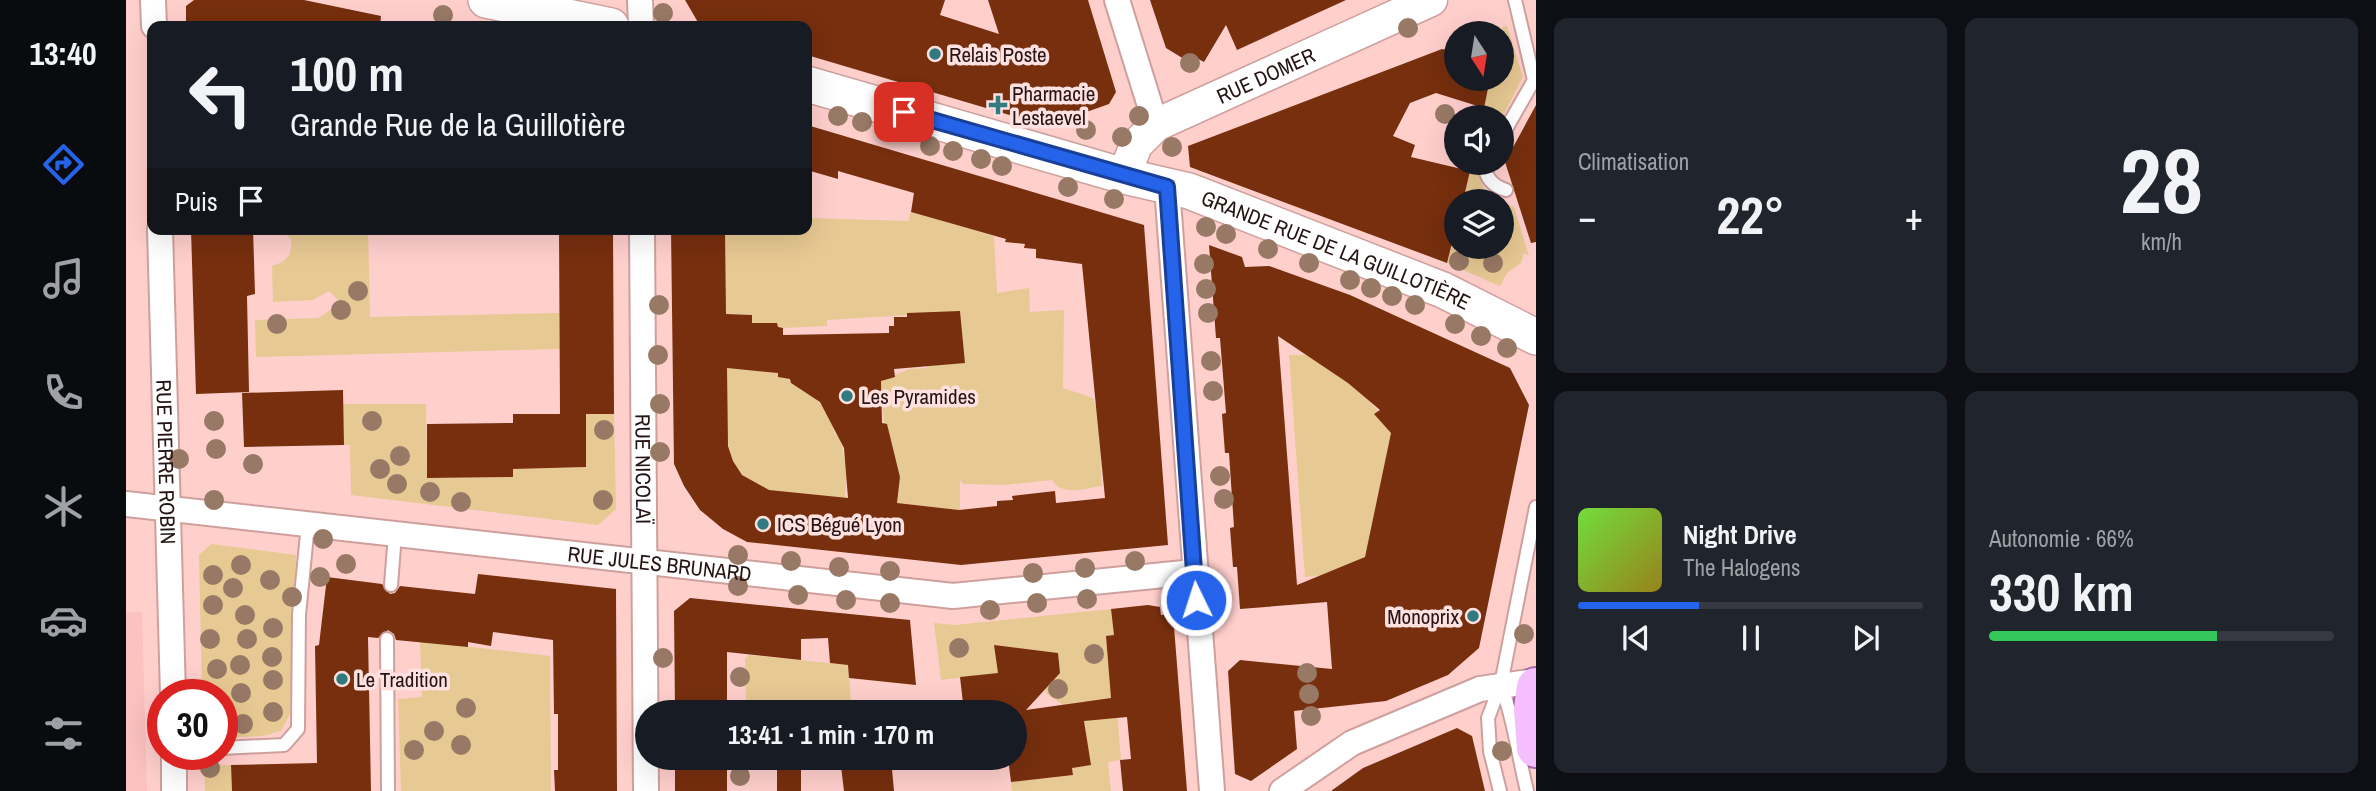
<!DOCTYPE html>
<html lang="fr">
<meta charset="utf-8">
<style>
:root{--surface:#171b24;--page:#20242c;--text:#f1f3f6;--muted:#9ea1a6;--line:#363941;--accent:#2563eb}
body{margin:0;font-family:"Archivo Narrow",sans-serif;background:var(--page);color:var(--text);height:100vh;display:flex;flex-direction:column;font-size:26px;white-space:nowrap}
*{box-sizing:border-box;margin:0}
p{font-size:23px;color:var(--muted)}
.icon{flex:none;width:38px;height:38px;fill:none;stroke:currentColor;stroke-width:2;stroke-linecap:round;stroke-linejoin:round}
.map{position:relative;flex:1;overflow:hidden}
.drawer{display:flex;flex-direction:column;gap:18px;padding:18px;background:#0d0f14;width:840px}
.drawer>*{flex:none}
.guide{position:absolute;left:21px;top:21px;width:665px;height:214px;border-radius:14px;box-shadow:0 7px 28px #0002;background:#171b24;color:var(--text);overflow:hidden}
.needle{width:46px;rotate:168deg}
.fabs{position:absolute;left:1318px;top:21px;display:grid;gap:14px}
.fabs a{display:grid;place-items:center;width:70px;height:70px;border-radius:50%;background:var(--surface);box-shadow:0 7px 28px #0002;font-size:35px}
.speed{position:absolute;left:21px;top:679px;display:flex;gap:14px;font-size:35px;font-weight:700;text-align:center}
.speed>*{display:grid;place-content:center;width:91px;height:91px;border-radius:50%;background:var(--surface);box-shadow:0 7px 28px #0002;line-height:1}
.speed .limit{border:10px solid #d22;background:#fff;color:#111}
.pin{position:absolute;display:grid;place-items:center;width:60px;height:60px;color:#fff;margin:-30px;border-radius:14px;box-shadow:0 4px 10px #0006}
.me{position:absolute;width:77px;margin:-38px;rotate:356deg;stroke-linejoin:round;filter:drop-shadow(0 0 5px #0008)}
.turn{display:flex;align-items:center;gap:24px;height:147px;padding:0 28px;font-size:32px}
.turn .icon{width:91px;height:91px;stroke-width:2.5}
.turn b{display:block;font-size:49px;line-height:60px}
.then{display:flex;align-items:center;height:66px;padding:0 28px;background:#0003;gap:14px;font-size:26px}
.big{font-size:52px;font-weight:700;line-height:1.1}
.drawer .card{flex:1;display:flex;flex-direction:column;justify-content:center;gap:10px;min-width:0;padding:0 24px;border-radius:14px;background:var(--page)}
.drawer .dial{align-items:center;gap:0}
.dial b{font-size:91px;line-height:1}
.song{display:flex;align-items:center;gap:21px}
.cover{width:84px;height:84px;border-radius:10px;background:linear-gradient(135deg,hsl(100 70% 55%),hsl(50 70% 35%))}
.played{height:7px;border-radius:4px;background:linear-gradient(90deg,var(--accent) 35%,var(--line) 35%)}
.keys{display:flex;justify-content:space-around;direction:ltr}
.heat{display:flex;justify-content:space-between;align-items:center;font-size:38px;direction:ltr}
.charge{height:10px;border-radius:5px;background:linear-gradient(90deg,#34c759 66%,var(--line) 0)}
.drawer .tiles{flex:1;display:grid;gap:18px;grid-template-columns:repeat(2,1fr)}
.trip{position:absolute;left:509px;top:700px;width:392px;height:70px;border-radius:35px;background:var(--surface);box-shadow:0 7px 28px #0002;font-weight:700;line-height:70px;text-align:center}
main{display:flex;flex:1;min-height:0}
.tab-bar{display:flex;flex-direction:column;width:126px;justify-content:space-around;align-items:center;background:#090b0e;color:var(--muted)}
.tab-bar .icon{width:49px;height:49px}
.tab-bar .on{color:var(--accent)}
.tab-bar b{font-size:32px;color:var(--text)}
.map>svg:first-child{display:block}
.built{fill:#fbc2bf}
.green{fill:#e7c993}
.building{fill:#772f0e;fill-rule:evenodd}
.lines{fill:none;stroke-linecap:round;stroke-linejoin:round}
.service-casing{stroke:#cea09d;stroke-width:16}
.minor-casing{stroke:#cea09d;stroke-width:28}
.tertiary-casing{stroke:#cea09d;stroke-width:35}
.secondary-casing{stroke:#cea09d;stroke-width:38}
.primary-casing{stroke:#a867aa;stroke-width:42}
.service{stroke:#fff;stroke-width:12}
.minor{stroke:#fff;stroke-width:24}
.tertiary{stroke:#fff;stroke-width:32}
.secondary{stroke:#fff;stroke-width:35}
.primary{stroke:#f5befd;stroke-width:38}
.tree{fill:#987965}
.route-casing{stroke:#184099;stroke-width:18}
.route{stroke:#2563eb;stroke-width:12}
.poi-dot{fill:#317a80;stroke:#ffe1df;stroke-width:2.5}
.labels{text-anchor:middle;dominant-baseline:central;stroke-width:7;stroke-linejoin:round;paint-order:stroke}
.poi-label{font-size:21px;fill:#251413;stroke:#ffe1df;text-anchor:start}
.street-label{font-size:21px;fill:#251413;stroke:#ffe1df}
</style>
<main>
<nav class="tab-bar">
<b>13:40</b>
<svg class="icon on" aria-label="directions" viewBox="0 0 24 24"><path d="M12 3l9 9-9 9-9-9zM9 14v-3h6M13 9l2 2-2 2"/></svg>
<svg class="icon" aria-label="music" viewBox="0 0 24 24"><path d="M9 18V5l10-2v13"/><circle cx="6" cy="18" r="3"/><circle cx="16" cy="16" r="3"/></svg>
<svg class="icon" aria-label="phone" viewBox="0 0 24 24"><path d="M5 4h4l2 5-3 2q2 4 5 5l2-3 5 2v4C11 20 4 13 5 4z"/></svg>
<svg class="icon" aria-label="climate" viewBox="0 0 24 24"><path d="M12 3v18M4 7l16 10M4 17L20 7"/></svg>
<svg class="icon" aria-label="car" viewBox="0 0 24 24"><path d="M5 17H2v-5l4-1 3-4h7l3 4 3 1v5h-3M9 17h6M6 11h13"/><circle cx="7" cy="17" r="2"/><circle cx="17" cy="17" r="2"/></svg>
<svg class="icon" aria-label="filters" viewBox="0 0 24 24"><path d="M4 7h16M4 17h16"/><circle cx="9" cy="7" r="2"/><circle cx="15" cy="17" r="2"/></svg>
</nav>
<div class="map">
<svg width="1410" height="791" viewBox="0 0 1410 791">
<rect width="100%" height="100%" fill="#ffcfcc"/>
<!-- built -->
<path class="built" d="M0,612H16L21,791H0Z"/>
<!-- green -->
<path class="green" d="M1381,26L1397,77L1376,118L1356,117L1364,79H1376L1375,33L1376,27Z
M1346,163H1349L1358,189L1372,201H1337Z
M1376,203L1388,207L1403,256L1398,253L1395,263L1381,273L1374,286L1321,263L1330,228V247H1376Z
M785,212L868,236L871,293L903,288L904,312L938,310L937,388L967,398L972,413L976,486C960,488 936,497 926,480L879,485L837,484L834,480V510L771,503L774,477L761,425L758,424L755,381L783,369L801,368V364L839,363L834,312L701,320V326L657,328L652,327L651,323H626V315L600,314L599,229H681V218L782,221Z
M153,229H242L244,317L433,313L434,349L130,357L129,320L192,318L215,303L203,291L187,300L147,302L146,266C162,261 166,255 165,239Z
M1163,355C1169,355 1175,355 1180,355C1199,359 1240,396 1252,411L1249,415L1266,428L1239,557L1200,575L1179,577Z
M601,368L652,373V377L664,379L665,383C688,391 704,411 709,434L713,435L719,460L722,461L719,498C695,495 654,496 632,486C590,467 601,406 601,368Z
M217,404H300L301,478L387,477V469L460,467V414H488L490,509L472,525L225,495L224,445H218Z
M85,544L170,555L164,714L155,731L137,736L96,738V695H76L73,555Z
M985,609L988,635L980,636L982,662H987L995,760L982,762L985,791H886L885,782L947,775L946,768L962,749L956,702L937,705L920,693V688L934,673L931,653L869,646L872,673L815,680L808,623L829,625Z
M294,641L424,656L425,791H275L272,699L296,697Z
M623,655L722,665L726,711L651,712L650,704H620L619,659Z
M78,765H105L106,791H79Z"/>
<!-- building -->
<path class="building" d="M68,0H178L255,16L254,26H60V6Z
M559,0H819L814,15L873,34L862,0H962L990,92L983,104L921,126L681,55V26L573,24Z
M1024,0H1220L1111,50L1100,25L1078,62L1063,54L1058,59L1040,48Z
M1316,49L1330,52V79H1364L1358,108L1310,93L1284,103L1267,136L1289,145L1285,157L1344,171L1337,201H1330V227L1321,263L1064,167L1062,146Z
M1410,105V242L1405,243L1379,162Z
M681,125L1018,225L1042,545L835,565L621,542L597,529L574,510L558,486L548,464L545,229H599L600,314L626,315V323H651L652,327L657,328V335L763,333V326H768V317H781V313L834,311L839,363L768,369L769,377L755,381L756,423L761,424L774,477L771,503L833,510L871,506V501L887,500L886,496L929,491L930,503L979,498L956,264L910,258V249L898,248L899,244L879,242L880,239L785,212L788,193L712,171V179L681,170ZM601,368L652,373V377L664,379L665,383L694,402L718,448L722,498L643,490L616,475L607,461L602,446Z
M65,229H127L129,294L121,296L123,392L70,394Z
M433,229H487L488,414H460V467L387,469V477L301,478V424L387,423V414H434Z
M1083,245L1116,257L1119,267L1143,266L1224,295L1384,368L1403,405L1353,648L1322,675L1260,701L1168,711L1171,749L1125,781L1109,774L1102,671L1114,660L1206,669L1201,602L1114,609L1111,567H1107L1104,528L1108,527L1103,453H1099L1096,414L1100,413L1094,338H1090ZM1152,336L1222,383L1254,410L1248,414L1265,433L1239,557L1171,585Z
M217,390L218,445L118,447L116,393Z
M352,574L490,589L491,791H429L428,770H432V714H428L427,640L367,632L365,646L342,642V647L270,640L268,634L262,630L252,638L242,637L245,791H106L105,765L191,763L189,646L193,645L201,577L256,584L264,594L269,593L274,586L349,594Z
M564,598L784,620L790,685L723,678L722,665L704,663L702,638L675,639V660L601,652V712H549L548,611Z
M1022,605L1034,607L1035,615L1047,614L1061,791H997L994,760L1005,759L1001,717L958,721L965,765L946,768L947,775L885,782L882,758H889V712H838L834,677L872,673L868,645L932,653L934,673L900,710L985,698L980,636L988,635L985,609Z
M1331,728L1346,736L1359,791H1205L1237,768Z
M549,758H598V763L601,762V791H549Z
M651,758H675V791H651Z
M714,758H765L768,791H718Z"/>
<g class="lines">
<defs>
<path id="service" d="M1376,136L1408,80L1389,0
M1358,163C1359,177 1366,186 1380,190
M265,585L269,534
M261,639L262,791
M1375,685C1388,719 1392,755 1401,791
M96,748L158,745L172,729L173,615L182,524
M1374,791L1364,751L1362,718L1375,684L1410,507"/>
<g id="minor">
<path d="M27,0L28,26"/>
<path d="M514,0L515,26"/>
<path d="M991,0L1030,125"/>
<path d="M1041,187L1086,791"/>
<path id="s1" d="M34,229L47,695"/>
<path id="s2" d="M516,229L520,791"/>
<path id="s3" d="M0,504L827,596L1068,572"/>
<path d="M48,754V791"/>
<path d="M1156,791L1226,743L1354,689L1410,681"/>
</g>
<g id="tertiary">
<path id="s4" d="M998,176L1010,145L1030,125L1305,0"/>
</g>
<g id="secondary">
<path d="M360,0L485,26"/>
<path id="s5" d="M681,84L998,176L1063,191L1317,290L1410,337"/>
</g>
<path id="primary" d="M1410,687L1407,709L1410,748"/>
</defs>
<!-- service casing -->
<use href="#service" class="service-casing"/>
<!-- minor casing -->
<use href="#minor" class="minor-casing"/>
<!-- tertiary casing -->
<use href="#tertiary" class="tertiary-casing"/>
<!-- secondary casing -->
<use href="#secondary" class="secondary-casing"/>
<!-- primary casing -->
<use href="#primary" class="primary-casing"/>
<!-- service -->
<use href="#service" class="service"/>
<!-- minor -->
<use href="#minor" class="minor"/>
<!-- tertiary -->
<use href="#tertiary" class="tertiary"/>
<!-- secondary -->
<use href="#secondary" class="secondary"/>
<!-- primary -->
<use href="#primary" class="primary"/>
</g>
<!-- trees -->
<g class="tree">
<circle cx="537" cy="13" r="10"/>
<circle cx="317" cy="15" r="10"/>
<circle cx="1282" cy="28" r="10"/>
<circle cx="1064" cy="63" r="10"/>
<circle cx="1319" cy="114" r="10"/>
<circle cx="712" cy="116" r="10"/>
<circle cx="1013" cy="116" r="10"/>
<circle cx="736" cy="122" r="10"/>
<circle cx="960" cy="130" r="10"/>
<circle cx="996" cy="137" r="10"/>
<circle cx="804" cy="146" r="10"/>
<circle cx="1046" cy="147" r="10"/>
<circle cx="827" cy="151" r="10"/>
<circle cx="855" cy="159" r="10"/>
<circle cx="876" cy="166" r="10"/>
<circle cx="942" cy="187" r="10"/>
<circle cx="988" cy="199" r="10"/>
<circle cx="1080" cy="227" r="10"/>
<circle cx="1100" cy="234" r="10"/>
<circle cx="1142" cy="249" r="10"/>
<circle cx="1333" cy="261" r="10"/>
<circle cx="1183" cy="263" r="10"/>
<circle cx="1367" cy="263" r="10"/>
<circle cx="1078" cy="264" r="10"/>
<circle cx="1224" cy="280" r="10"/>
<circle cx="1245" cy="288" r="10"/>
<circle cx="1080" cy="289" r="10"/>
<circle cx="232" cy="291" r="10"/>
<circle cx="1266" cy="296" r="10"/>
<circle cx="533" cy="305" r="10"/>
<circle cx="1289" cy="305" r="10"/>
<circle cx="215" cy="310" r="10"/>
<circle cx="1082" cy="313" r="10"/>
<circle cx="151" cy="324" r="10"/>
<circle cx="1329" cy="324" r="10"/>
<circle cx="1355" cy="336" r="10"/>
<circle cx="1381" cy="348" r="10"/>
<circle cx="532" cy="355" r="10"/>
<circle cx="1085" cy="361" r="10"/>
<circle cx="1087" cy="391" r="10"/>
<circle cx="534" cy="404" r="10"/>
<circle cx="88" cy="421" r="10"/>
<circle cx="246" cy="421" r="10"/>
<circle cx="478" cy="430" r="10"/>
<circle cx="90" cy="449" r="10"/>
<circle cx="534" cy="452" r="10"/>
<circle cx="274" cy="456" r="10"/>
<circle cx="53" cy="459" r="10"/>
<circle cx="127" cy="464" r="10"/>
<circle cx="254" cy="469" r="10"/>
<circle cx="1094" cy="476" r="10"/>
<circle cx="271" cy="484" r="10"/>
<circle cx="304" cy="492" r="10"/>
<circle cx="1098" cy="499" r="10"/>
<circle cx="88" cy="500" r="10"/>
<circle cx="477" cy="500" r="10"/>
<circle cx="335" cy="502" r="10"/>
<circle cx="197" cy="539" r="10"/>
<circle cx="612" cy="555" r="10"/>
<circle cx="665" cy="561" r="10"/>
<circle cx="1009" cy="561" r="10"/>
<circle cx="220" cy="564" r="10"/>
<circle cx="115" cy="565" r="10"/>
<circle cx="713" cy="567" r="10"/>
<circle cx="959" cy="568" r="10"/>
<circle cx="764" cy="571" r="10"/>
<circle cx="907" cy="573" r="10"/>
<circle cx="87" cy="575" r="10"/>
<circle cx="194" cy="577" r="10"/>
<circle cx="144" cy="580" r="10"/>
<circle cx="612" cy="586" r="10"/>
<circle cx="107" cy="588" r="10"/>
<circle cx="672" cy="595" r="10"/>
<circle cx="166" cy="597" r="10"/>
<circle cx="961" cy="599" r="10"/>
<circle cx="720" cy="600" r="10"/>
<circle cx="764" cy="603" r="10"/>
<circle cx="911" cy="603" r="10"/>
<circle cx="87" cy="605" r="10"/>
<circle cx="864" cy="610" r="10"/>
<circle cx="119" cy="615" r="10"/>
<circle cx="147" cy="628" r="10"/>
<circle cx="1398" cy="634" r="10"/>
<circle cx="84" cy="639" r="10"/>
<circle cx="121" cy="639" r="10"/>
<circle cx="833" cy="648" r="10"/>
<circle cx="968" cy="654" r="10"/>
<circle cx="146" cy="657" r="10"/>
<circle cx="537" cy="658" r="10"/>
<circle cx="114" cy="665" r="10"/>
<circle cx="91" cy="669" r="10"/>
<circle cx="1181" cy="673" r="10"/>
<circle cx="614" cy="677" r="10"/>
<circle cx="147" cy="680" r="10"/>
<circle cx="932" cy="689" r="10"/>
<circle cx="115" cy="693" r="10"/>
<circle cx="1183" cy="694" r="10"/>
<circle cx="340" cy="708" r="10"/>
<circle cx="147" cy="712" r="10"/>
<circle cx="1185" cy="716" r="10"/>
<circle cx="117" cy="724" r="10"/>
<circle cx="308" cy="731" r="10"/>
<circle cx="335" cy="745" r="10"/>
<circle cx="288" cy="750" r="10"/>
<circle cx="1376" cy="751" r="10"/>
<circle cx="84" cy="768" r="10"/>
<circle cx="614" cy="776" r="10"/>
</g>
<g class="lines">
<defs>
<path id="route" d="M778,112L1041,187L1070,600"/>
</defs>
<!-- route casing -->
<use href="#route" class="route-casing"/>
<!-- route -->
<use href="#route" class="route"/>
</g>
<!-- markers -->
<g class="poi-dot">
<circle cx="809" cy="54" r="7"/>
<path d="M868.5 94.5h7v7h7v7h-7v7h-7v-7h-7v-7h7z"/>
<circle cx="721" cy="396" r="7"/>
<circle cx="637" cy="524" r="7"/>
<circle cx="1347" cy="616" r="7"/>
<circle cx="216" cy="679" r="7"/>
</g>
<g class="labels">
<!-- poi labels -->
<g class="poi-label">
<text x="823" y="54">Relais Poste</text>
<text x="886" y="93">Pharmacie<tspan x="886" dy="24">Lestaevel</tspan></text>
<text x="735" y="396">Les Pyramides</text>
<text x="651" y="524">ICS Bégué Lyon</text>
<text x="1333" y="616" text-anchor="end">Monoprix</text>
<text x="230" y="679">Le Tradition</text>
</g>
<!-- street labels -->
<g class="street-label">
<text stroke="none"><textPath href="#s4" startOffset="182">RUE DOMER</textPath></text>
<text stroke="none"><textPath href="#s5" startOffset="555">GRANDE RUE DE LA GUILLOTIÈRE</textPath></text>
<text stroke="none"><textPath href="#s1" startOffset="233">RUE PIERRE ROBIN</textPath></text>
<text stroke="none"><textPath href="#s2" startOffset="240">RUE NICOLAÏ</textPath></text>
<text stroke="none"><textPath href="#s3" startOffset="537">RUE JULES BRUNARD</textPath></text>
</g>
</g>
</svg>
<div class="fabs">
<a><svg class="needle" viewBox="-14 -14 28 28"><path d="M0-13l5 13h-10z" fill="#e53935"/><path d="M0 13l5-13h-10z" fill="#9ea1a6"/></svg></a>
<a><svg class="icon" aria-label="sound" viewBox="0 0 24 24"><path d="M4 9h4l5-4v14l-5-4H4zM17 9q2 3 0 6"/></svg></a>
<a><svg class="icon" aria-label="layers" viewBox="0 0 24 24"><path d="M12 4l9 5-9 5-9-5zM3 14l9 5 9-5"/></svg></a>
</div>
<div class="speed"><div class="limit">30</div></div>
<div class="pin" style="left:778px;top:112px;background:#d93025"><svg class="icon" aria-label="arrive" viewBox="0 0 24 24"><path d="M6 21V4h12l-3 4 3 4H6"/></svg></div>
<svg class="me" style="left:1070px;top:600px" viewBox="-20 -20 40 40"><circle r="17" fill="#2563eb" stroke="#fff" stroke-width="3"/><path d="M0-11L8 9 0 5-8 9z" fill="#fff"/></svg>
<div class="trip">13:41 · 1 min · 170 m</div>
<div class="guide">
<div class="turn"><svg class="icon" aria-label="left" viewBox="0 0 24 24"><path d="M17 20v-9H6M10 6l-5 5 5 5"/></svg><div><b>100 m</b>Grande Rue de la Guillotière</div></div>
<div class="then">Puis<svg class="icon" aria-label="arrive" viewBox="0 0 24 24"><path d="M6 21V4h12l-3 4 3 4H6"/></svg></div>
</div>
</div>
<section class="drawer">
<div class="tiles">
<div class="card"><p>Climatisation</p>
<div class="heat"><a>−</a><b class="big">22°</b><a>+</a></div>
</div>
<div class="card dial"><b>28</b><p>km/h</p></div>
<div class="card">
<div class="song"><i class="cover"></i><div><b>Night Drive</b><p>The Halogens</p></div></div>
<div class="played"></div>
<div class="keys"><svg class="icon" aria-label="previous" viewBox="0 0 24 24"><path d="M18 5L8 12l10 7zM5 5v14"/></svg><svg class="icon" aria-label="pause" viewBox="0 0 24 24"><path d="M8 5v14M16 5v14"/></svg><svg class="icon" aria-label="next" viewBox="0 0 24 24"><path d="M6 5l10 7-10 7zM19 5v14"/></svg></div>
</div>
<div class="card"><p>Autonomie · 66%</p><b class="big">330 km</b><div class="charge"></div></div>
</div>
</section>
</main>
